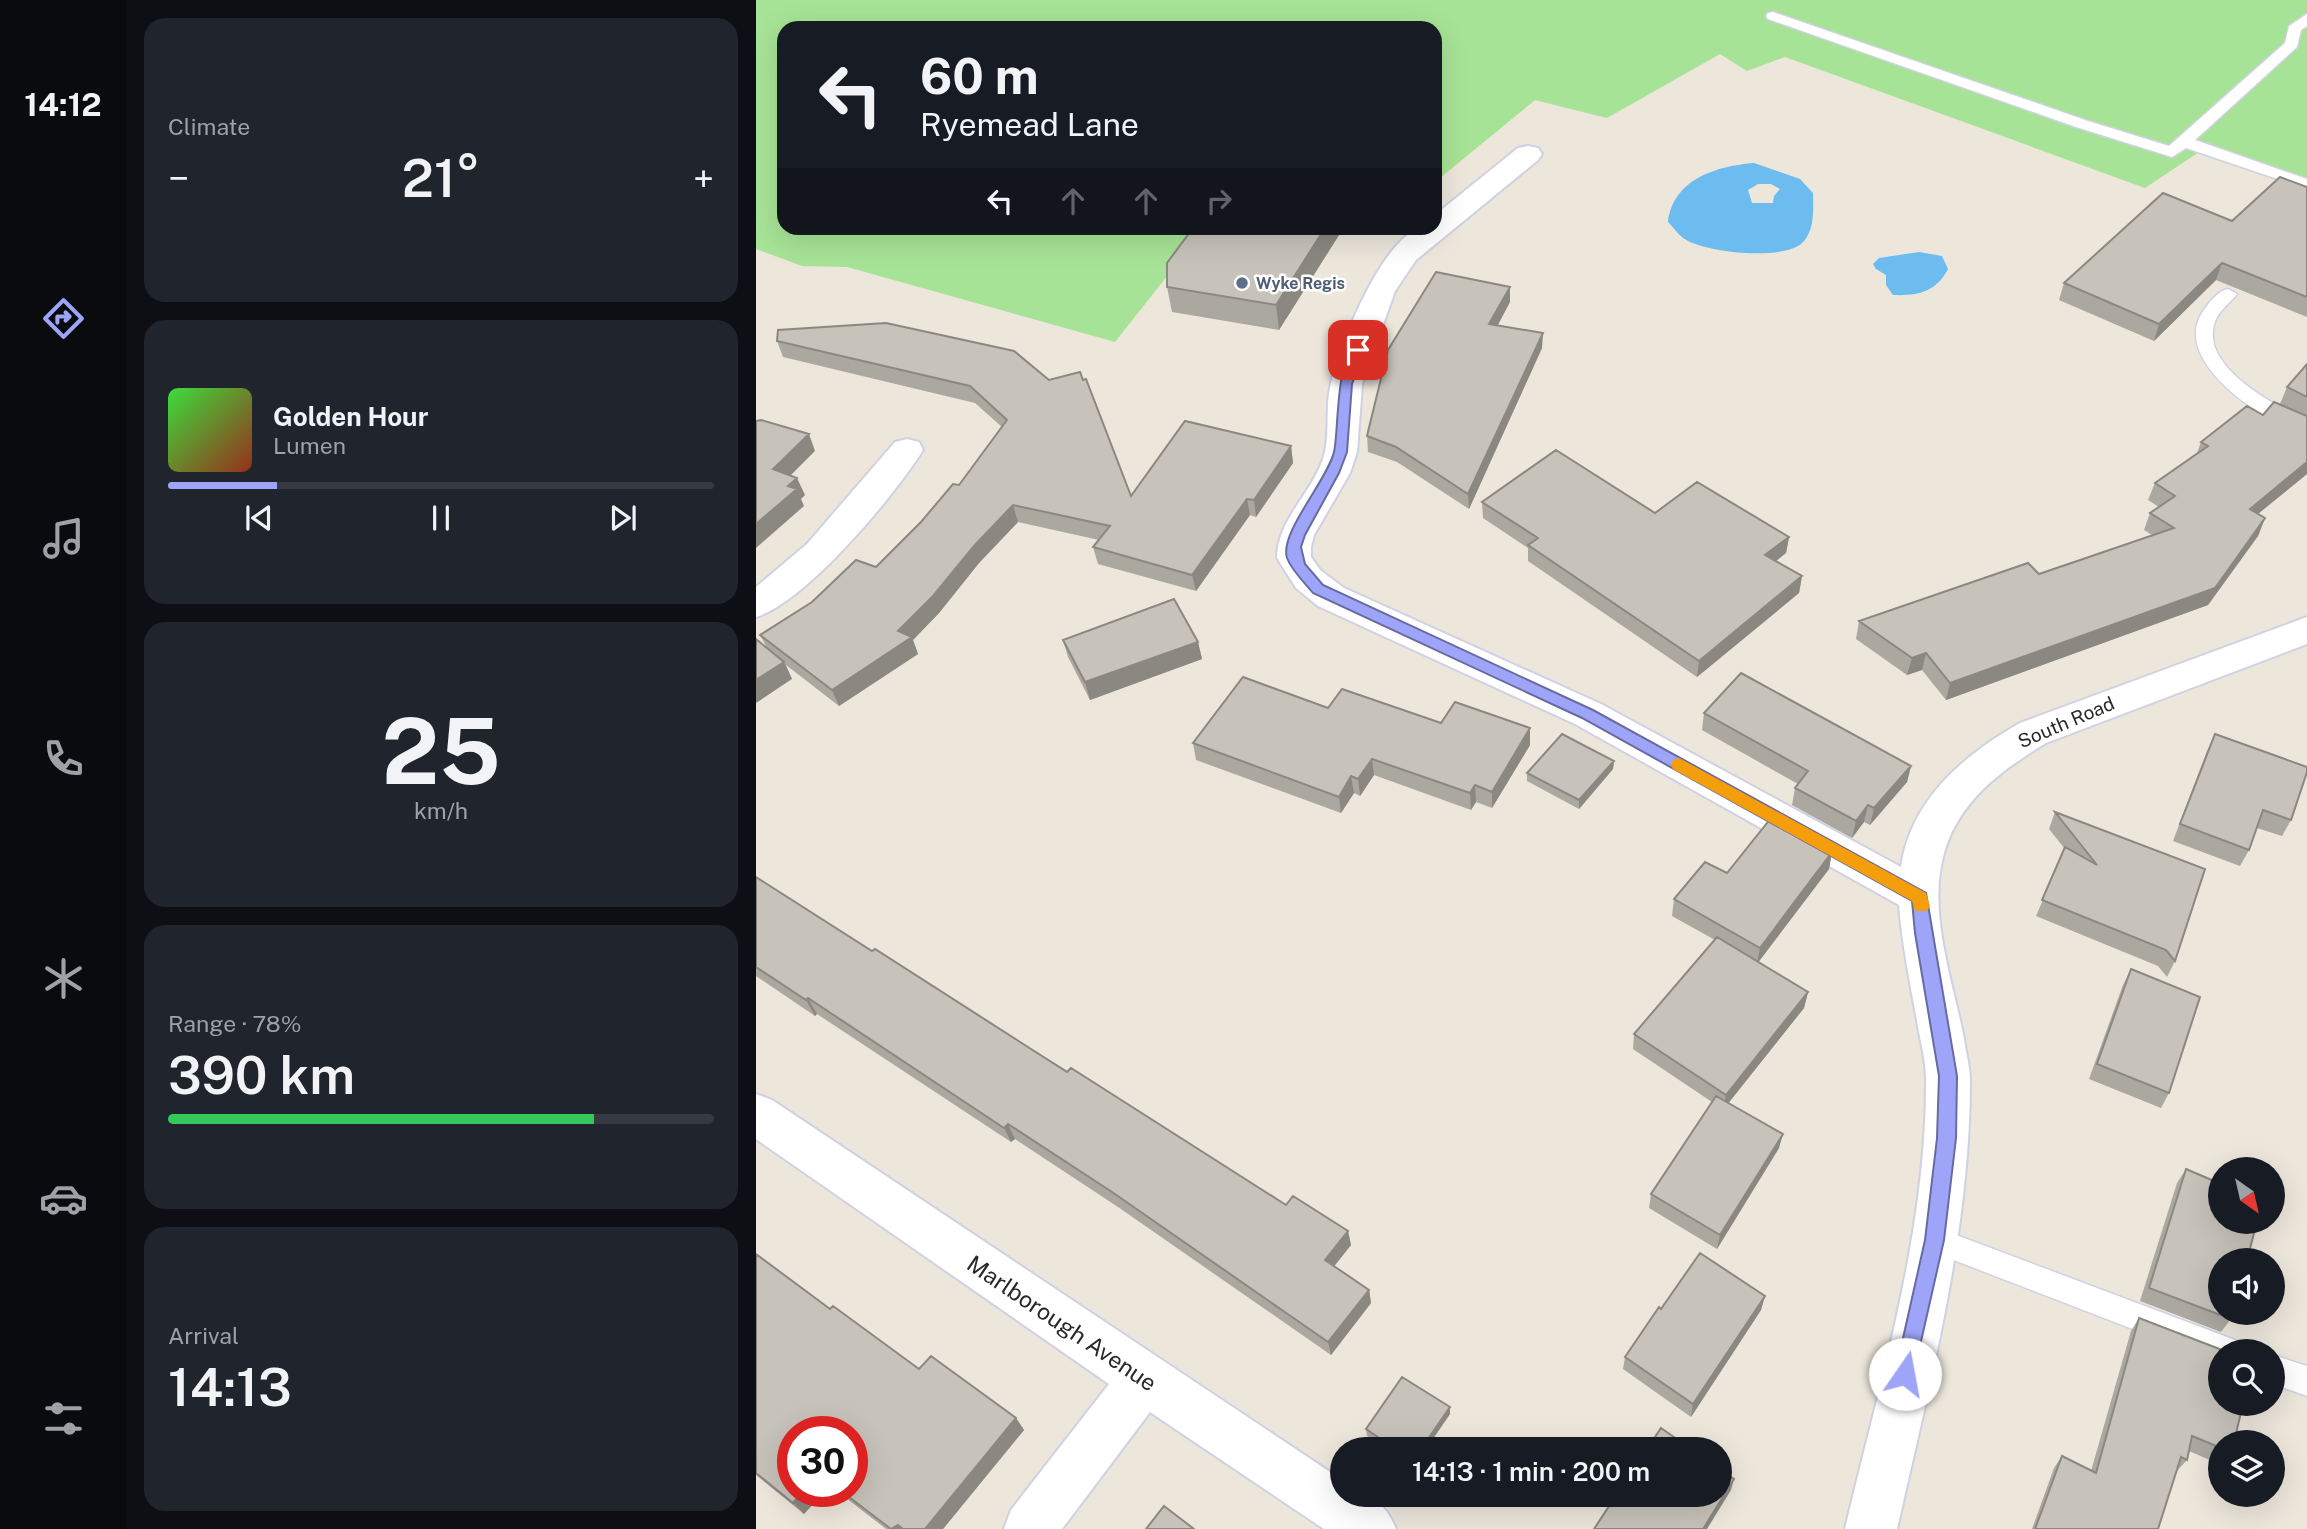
<!DOCTYPE html>
<meta charset="utf-8">
<style>
:root{--surface:#171b24;--page:#20242c;--text:#f1f3f6;--muted:#9ea1a6;--line:#363941;--accent:#9ea4f8}
body{margin:0;font-family:"Public Sans",sans-serif;background:var(--page);color:var(--text);height:100vh;display:flex;flex-direction:column;font-size:26px;white-space:nowrap}
*{box-sizing:border-box;margin:0}
p{font-size:23px;color:var(--muted)}
.icon{flex:none;width:38px;height:38px;fill:none;stroke:currentColor;stroke-width:2;stroke-linecap:round;stroke-linejoin:round}
.map{position:relative;flex:1;overflow:hidden}
.drawer{display:flex;flex-direction:column;gap:18px;padding:18px;background:#0d0f14;width:630px}
.drawer>*{flex:none}
.top-card{position:absolute;left:21px;top:21px;width:665px;height:214px;border-radius:21px;box-shadow:0 7px 28px #0002;background:#171b24;color:var(--text);overflow:hidden}
.needle{width:46px;rotate:146deg}
.buttons{position:absolute;left:1452px;top:1157px;display:grid;gap:14px}
.buttons a{display:grid;place-items:center;width:77px;height:77px;border-radius:50%;background:var(--surface);box-shadow:0 7px 28px #0002;font-size:35px}
.speed{position:absolute;left:21px;top:1416px;display:flex;gap:14px;font-size:35px;font-weight:700;text-align:center}
.speed>*{display:grid;place-content:center;width:91px;height:91px;border-radius:50%;background:var(--surface);box-shadow:0 7px 28px #0002;line-height:1}
.speed .limit{border:10px solid #d22;background:#fff;color:#111}
.pin{position:absolute;display:grid;place-items:center;width:60px;height:60px;color:#fff;margin:-30px;border-radius:14px;box-shadow:0 4px 10px #0006}
.me{position:absolute;width:77px;margin:-38px;rotate:12deg;stroke-linejoin:round;filter:drop-shadow(0 0 5px #0008)}
.turn{display:flex;align-items:center;gap:24px;height:147px;padding:0 28px;font-size:32px}
.turn .icon{width:91px;height:91px;stroke-width:2.5}
.turn b{display:block;font-size:49px;line-height:60px}
.lanes{display:flex;align-items:center;height:66px;padding:0 28px;background:#0003;justify-content:center;gap:35px;direction:ltr}
.lanes .off{opacity:.35}
.big{font-size:52px;font-weight:600;line-height:1.1}
.drawer .card{flex:1;display:flex;flex-direction:column;justify-content:center;gap:10px;min-width:0;padding:0 24px;border-radius:21px;background:var(--page)}
.drawer .dial{align-items:center;gap:0}
.dial b{font-size:91px;line-height:1}
.song{display:flex;align-items:center;gap:21px}
.cover{width:84px;height:84px;border-radius:10px;background:linear-gradient(135deg,hsl(120 70% 55%),hsl(10 70% 35%))}
.played{height:7px;border-radius:4px;background:linear-gradient(90deg,var(--accent) 20%,var(--line) 20%)}
.keys{display:flex;justify-content:space-around;direction:ltr}
.heat{display:flex;justify-content:space-between;align-items:center;font-size:38px;direction:ltr}
.charge{height:10px;border-radius:5px;background:linear-gradient(90deg,#34c759 78%,var(--line) 0)}
.trip{position:absolute;left:574px;top:1437px;width:402px;height:70px;border-radius:35px;background:var(--surface);box-shadow:0 7px 28px #0002;font-weight:600;line-height:70px;text-align:center}
main{display:flex;flex:1;min-height:0}
.tab-bar{display:flex;flex-direction:column;width:126px;justify-content:space-around;align-items:center;background:#090b0e;color:var(--muted)}
.tab-bar .icon{width:49px;height:49px}
.tab-bar .current{color:var(--accent)}
.tab-bar b{font-size:32px;color:var(--text)}
.map>svg:first-child{display:block}
.green{fill:#a7e396}
.water{fill:#6cbcef;fill-rule:evenodd}
.lines{fill:none;stroke-linecap:round;stroke-linejoin:round}
.service-casing{stroke:#d0d1e2;stroke-width:3}
.minor-casing{stroke:#d0d1e2;stroke-width:4}
.service{fill:#fff;fill-rule:evenodd}
.minor{fill:#fff;fill-rule:evenodd}
.wall{fill:#aba8a0}
.shaded-wall{fill:#8b8882}
.building{fill:#c7c3ba;stroke:#8b8882;stroke-width:2}
.route{fill:#9ea4f8;stroke:#676ba1;stroke-width:2}
.slow{fill:#f59e0b}
.service-dot{fill:#5c6f8a;stroke:#fff;stroke-width:2.5}
.labels{text-anchor:middle;dominant-baseline:central;stroke-width:5;stroke-linejoin:round;paint-order:stroke}
.far-service-label{font-size:16px;font-weight:bold;fill:#4e5e75;stroke:#fff;text-anchor:start}
.street-label{font-size:19px;fill:#292929;stroke:#fff}
.near-street-label{font-size:23px;fill:#292929;stroke:#fff}
</style>
<main>
<nav class="tab-bar">
<b>14:12</b>
<svg class="icon current" aria-label="directions" viewBox="0 0 24 24"><path d="M12 3l9 9-9 9-9-9zM9 14v-3h6M13 9l2 2-2 2"/></svg>
<svg class="icon" aria-label="music" viewBox="0 0 24 24"><path d="M9 18V5l10-2v13"/><circle cx="6" cy="18" r="3"/><circle cx="16" cy="16" r="3"/></svg>
<svg class="icon" aria-label="phone" viewBox="0 0 24 24"><path d="M5 4h4l2 5-3 2q2 4 5 5l2-3 5 2v4C11 20 4 13 5 4z"/></svg>
<svg class="icon" aria-label="climate" viewBox="0 0 24 24"><path d="M12 3v18M4 7l16 10M4 17L20 7"/></svg>
<svg class="icon" aria-label="car" viewBox="0 0 24 24"><path d="M5 17H2v-5l4-1 3-4h7l3 4 3 1v5h-3M9 17h6M6 11h13"/><circle cx="7" cy="17" r="2"/><circle cx="17" cy="17" r="2"/></svg>
<svg class="icon" aria-label="filters" viewBox="0 0 24 24"><path d="M4 7h16M4 17h16"/><circle cx="9" cy="7" r="2"/><circle cx="15" cy="17" r="2"/></svg>
</nav>
<section class="drawer">
<div class="card"><p>Climate</p>
<div class="heat"><a>−</a><b class="big">21°</b><a>+</a></div>
</div>
<div class="card">
<div class="song"><i class="cover"></i><div><b>Golden Hour</b><p>Lumen</p></div></div>
<div class="played"></div>
<div class="keys"><svg class="icon" aria-label="previous" viewBox="0 0 24 24"><path d="M18 5L8 12l10 7zM5 5v14"/></svg><svg class="icon" aria-label="pause" viewBox="0 0 24 24"><path d="M8 5v14M16 5v14"/></svg><svg class="icon" aria-label="next" viewBox="0 0 24 24"><path d="M6 5l10 7-10 7zM19 5v14"/></svg></div>
</div>
<div class="card dial"><b>25</b><p>km/h</p></div>
<div class="card"><p>Range · 78%</p><b class="big">390 km</b><div class="charge"></div></div>
<div class="card"><p>Arrival</p><b class="big">14:13</b></div>
</section>
<div class="map">
<svg width="1551" height="1529" viewBox="0 0 1551 1529">
<rect width="100%" height="100%" fill="#ece6db"/>
<!-- green -->
<path class="green" d="M0,0H1551V178L1452,146L1389,188L1029,57L991,71L964,54L851,118L779,100L679,182V28H28V228H449L359,342L91,267L46,266L0,249Z"/>
<!-- water -->
<path class="water" d="M998,163L1044,179L1057,193C1057,209 1059,228 1048,241C1031,262 948,253 927,238C922,234 917,227 912,222C917,179 961,166 998,163ZM1002,184H1015L1024,189L1018,196L1017,203H996L992,190Z
M1163,252L1186,256L1192,269C1180,292 1162,296 1137,295L1130,285V275L1120,269L1117,264L1123,258Z"/>
<g class="lines">
<defs>
<path id="service" d="M1017,12L1332,121L1413,146L1529,43L1533,26L1551,14V26L1545,30L1541,47L1439,140L1551,179V189L1430,148L1416,157L1320,127L1012,19L1010,16L1012,13Z
M1472,289L1481,294C1473,304 1461,312 1458,325C1446,368 1520,406 1551,421V435C1510,424 1411,360 1448,310C1454,301 1462,291 1472,289Z
M1179,1227L1471,1337L1481,1341L1486,1351H1465V1363L1169,1249L1165,1240L1169,1231Z
M1517,1355L1551,1366V1396L1517,1384Z"/>
<path id="minor" d="M772,146L782,148L786,154L782,160L660,260L639,291L606,384L601,452L594,473L558,535L555,547V557L564,570L588,588L845,704L1145,867C1155,799 1208,755 1264,723L1551,617V644L1290,743C1244,771 1201,802 1187,857C1172,915 1197,981 1208,1039C1210,1053 1214,1067 1214,1081C1214,1233 1174,1382 1141,1529H1089C1124,1382 1171,1231 1170,1079C1170,1060 1164,1040 1161,1021C1154,982 1146,944 1143,905L819,724L562,606L540,588L521,558C521,518 560,490 569,452C574,430 569,405 575,383C585,343 623,245 663,228C667,226 674,228 679,228V215L762,148Z
M151,439L163,442L167,450C139,495 50,602 0,617V587L51,544L139,442Z
M0,1094L16,1100L586,1480V1494C615,1494 629,1502 640,1529H568L394,1412L306,1529H248L255,1510L353,1384L0,1139Z"/>
</defs>
<!-- service casing -->
<use href="#service" class="service-casing"/>
<!-- minor casing -->
<use href="#minor" class="minor-casing"/>
<!-- service -->
<use href="#service" class="service"/>
<!-- minor -->
<use href="#minor" class="minor"/>
</g>
<!-- wall -->
<path class="wall" d="M1551,187V317L1460,280L1398,341L1303,300L1308,283L1476,221Z
M583,235L523,330L416,312L411,287Z
M754,302L742,325L786,348L713,509L641,462L612,452L611,436Z
M130,323L375,496L535,446L537,463L500,517L494,515L440,591L342,564L337,547L343,540L262,522L223,563L183,613L157,640L162,654L83,706L30,665L36,679L11,648L4,635L120,567L203,485L246,427L219,403L27,357L21,341Z
M1551,364V474L1502,514L1509,518L1502,536L1452,605L1190,700L1166,670L1151,675L1100,639L1103,621L1283,574L1396,535L1388,530L1394,513L1403,507L1392,500L1399,483L1441,453L1445,442L1507,415L1534,409L1524,404L1531,387Z
M726,502L899,513L1033,537L1030,553L1020,561L1046,576L1043,593L941,677L772,561V548L727,518Z
M307,640L442,642L446,659L334,700L312,657Z
M572,708L685,723L774,728V745L736,808L720,802L715,810L618,775L604,796L598,793L585,813L440,760L437,743Z
M948,713L1155,766L1151,782L1114,825L1108,822L1096,838L1036,805L1039,788L1042,784L946,730Z
M1459,734L1535,820L1526,836L1501,828L1493,850L1484,866L1417,841L1451,751Z
M858,761L857,769L823,809L771,781V773Z
M1299,812L1419,961L1411,977L1402,966L1280,916L1309,849L1293,829Z
M1076,852L1073,869L1002,962L1052,992L1048,1008L972,1103L1023,1148L961,1249L893,1208L895,1194L956,1102L877,1049L878,1034L959,940L916,916L918,899L971,873Z
M0,877L116,951L530,1205L592,1231L595,1245L578,1266L613,1290L615,1303L575,1355L362,1207L259,1139L255,1142L61,1014L59,1016L0,976Z
M1375,969L1413,1093L1405,1108L1333,1079L1367,985Z
M1430,1169L1475,1319L1465,1332L1384,1301L1421,1183Z
M0,1254L74,1309L163,1369L260,1418L268,1430L187,1529H130L81,1491H96V1432L37,1491H69L48,1514L0,1475Z
M1009,1296L1005,1310L935,1417L867,1369L869,1357L905,1309Z
M1383,1318L1458,1379L1465,1442V1465L1433,1451L1431,1460L1420,1472L1402,1529H1276L1298,1468L1306,1456L1335,1471L1375,1331Z
M694,1407V1414L670,1449H631L611,1436L610,1429Z"/>
<!-- shaded-wall -->
<path class="shaded-wall" d="M569,228H582L583,235L523,330L520,305Z
M1466,263L1460,280L1398,341L1403,324Z
M754,287V302L734,339L733,324Z
M787,333L786,348L713,509L712,494Z
M53,434L59,451L24,486L17,469Z
M535,446L537,463L500,517L498,500Z
M1551,462V474L1487,526L1494,509Z
M41,478L49,495L45,499L48,506L0,548V524L32,486Z
M491,499L494,515L440,591L436,575Z
M257,505L262,522L223,563L183,613L157,640L162,654L83,706L76,690L142,631L218,546Z
M1509,518L1502,536L1452,605L1190,700L1194,683Z
M1033,537L1030,553L1007,571L1009,555Z
M1046,576L1043,593L941,677L943,661Z
M442,642L446,659L334,700L329,682Z
M1170,653L1166,670L1151,675L1156,658Z
M28,662L36,679L0,703V680Z
M774,728V745L736,808V792Z
M616,759L618,775L604,796L602,779Z
M858,761L857,769L823,809V800Z
M1155,766L1151,782L1114,825L1118,808Z
M595,776L598,793L585,813L583,797Z
M719,785L720,802L715,810L714,793Z
M1112,805L1108,822L1096,838L1100,821Z
M1076,852L1073,869L1001,964L1004,948Z
M1052,992L1048,1008L967,1110L970,1095Z
M52,998L61,1014L59,1016L50,1000Z
M252,1124L259,1139L255,1142L248,1128Z
M1027,1134L1023,1148L961,1249L964,1235Z
M592,1231L595,1245L572,1274L569,1260Z
M613,1290L615,1303L575,1355L572,1342Z
M1009,1296L1005,1310L935,1417L937,1404Z
M694,1407V1414L670,1449H665Z
M260,1418L268,1430L187,1529H169Z
M978,1479L975,1490L951,1529H947Z
M47,1491H69L48,1514L37,1503Z
M142,1525L146,1529H136Z"/>
<!-- building -->
<path class="building" d="M1524,177L1551,187V297L1466,263L1403,324L1308,283L1407,193L1476,221Z
M437,228H468L493,232L496,228H569L520,305L411,287V263Z
M680,272L754,287L733,324L787,333L712,494L640,447L611,436L632,350Z
M130,323L258,351L293,380L324,372L327,380L330,379L375,496L429,421L535,446L498,500L491,499L436,575L337,547L354,526L257,505L218,546L177,596L142,631L156,637L76,690L4,635L56,602L100,560L120,567L165,522L197,484L203,485L251,420L214,386L21,341L22,330Z
M1551,364V397L1531,387Z
M1518,402L1551,416V462L1494,509L1509,518L1459,588L1194,683L1170,653L1156,658L1103,621L1272,563L1283,574L1418,528L1394,513L1419,496L1399,483L1452,446L1445,442L1491,406L1507,415Z
M5,420L53,434L17,469L41,478L32,486L41,489L0,524V421Z
M800,450L899,513L941,482L1033,537L1009,555L1046,576L943,661L772,545L782,538L726,502Z
M418,599L442,642L329,682L307,640Z
M0,639L28,662L0,680Z
M985,673L1155,766L1118,808L1112,805L1100,821L1039,788L1052,771L948,713Z
M487,677L572,708L586,689L685,723L699,702L774,728L736,792L719,785L714,793L616,759L602,779L595,776L583,797L437,743Z
M806,734L858,761L823,800L771,773Z
M1459,734L1551,767V772L1535,820L1507,810L1493,850L1424,824Z
M1299,812L1449,869L1419,961L1410,950L1286,900L1309,847L1341,865Z
M1015,818L1076,852L1004,948L918,899L949,862L971,873Z
M0,877L116,951L119,949L311,1072L315,1068L530,1205L537,1196L592,1231L569,1260L613,1290L572,1342L356,1192L252,1124L248,1128L52,998L50,1000L0,967Z
M961,937L1052,992L970,1095L878,1034Z
M1375,969L1444,997L1413,1093L1341,1064Z
M960,1096L1027,1134L964,1235L895,1194Z
M1430,1169L1465,1184V1222H1501L1491,1260H1465V1312H1477L1475,1319L1393,1288Z
M944,1253L1009,1296L937,1404L869,1357L903,1307L905,1309Z
M0,1254L74,1309L77,1306L163,1369L175,1356L260,1418L169,1529H147L142,1525L135,1529L85,1491H96V1432H37V1491H47L37,1503L0,1473Z
M1383,1318L1466,1350L1465,1351V1356L1458,1379L1465,1382V1404H1477L1486,1408L1478,1442H1465V1448L1436,1436L1431,1460L1425,1457L1402,1529H1279L1306,1456L1340,1473Z
M646,1377L694,1407L665,1449H640L610,1429Z
M905,1428L935,1449H891Z
M964,1469L978,1479L947,1529H838L861,1494H964Z
M408,1506L438,1529H390Z"/>
<!-- route -->
<path class="route" d="M602,346L609,350L596,384L591,452L583,473L549,535L545,547L549,564L567,585L837,710L1170,893L1201,1076L1200,1138L1188,1240L1156,1381L1149,1384L1142,1381L1139,1374L1169,1240L1181,1138L1183,1076L1159,933L1156,901L826,718L557,593C549,583 536,571 531,558C523,533 571,481 578,452C583,431 579,355 602,346Z"/>
<!-- slow -->
<path class="slow" d="M923,758L1170,893L1174,906L1171,911H1159L1156,901L917,769L915,765L917,760Z"/>
<!-- markers -->
<circle class="service-dot" cx="486" cy="283" r="7"/>
<g class="labels">
<!-- far-service labels -->
<g class="far-service-label">
<text x="500" y="283">Wyke Regis</text>
</g>
<!-- street labels -->
<g class="street-label">
<text transform="translate(1310 722) rotate(-23)">South Road</text>
</g>
<!-- near-street labels -->
<g class="near-street-label">
<text transform="translate(306 1323) rotate(34)">Marlborough Avenue</text>
</g>
</g>
</svg>
<div class="buttons">
<a><svg class="needle" viewBox="-14 -14 28 28"><path d="M0-13l5 13h-10z" fill="#e53935"/><path d="M0 13l5-13h-10z" fill="#9ea1a6"/></svg></a>
<a><svg class="icon" aria-label="sound" viewBox="0 0 24 24"><path d="M4 9h4l5-4v14l-5-4H4zM17 9q2 3 0 6"/></svg></a>
<a><svg class="icon" aria-label="search" viewBox="0 0 24 24"><circle cx="10" cy="10" r="6"/><path d="M15 15l6 6"/></svg></a>
<a><svg class="icon" aria-label="layers" viewBox="0 0 24 24"><path d="M12 4l9 5-9 5-9-5zM3 14l9 5 9-5"/></svg></a>
</div>
<div class="speed"><div class="limit">30</div></div>
<div class="pin" style="left:602px;top:350px;background:#d93025"><svg class="icon" aria-label="arrive" viewBox="0 0 24 24"><path d="M6 21V4h12l-3 4 3 4H6"/></svg></div>
<svg class="me" style="left:1149px;top:1374px" viewBox="-20 -20 40 40"><circle r="19" fill="#fff"/><path d="M0-13L10 11 0 6-10 11z" fill="#9ea4f8"/></svg>
<div class="trip">14:13 · 1 min · 200 m</div>
<div class="top-card">
<div class="turn"><svg class="icon" aria-label="left" viewBox="0 0 24 24"><path d="M17 20v-9H6M10 6l-5 5 5 5"/></svg><div><b>60 m</b>Ryemead Lane</div></div>
<div class="lanes"><svg class="icon" aria-label="left" viewBox="0 0 24 24"><path d="M17 20v-9H6M10 6l-5 5 5 5"/></svg><svg class="icon off" aria-label="ahead" viewBox="0 0 24 24"><path d="M12 20V5M6 11l6-6 6 6"/></svg><svg class="icon off" aria-label="ahead" viewBox="0 0 24 24"><path d="M12 20V5M6 11l6-6 6 6"/></svg><svg class="icon off" aria-label="right" viewBox="0 0 24 24"><path d="M7 20v-9h11M14 6l5 5-5 5"/></svg></div>
</div>
</div>
</main>
